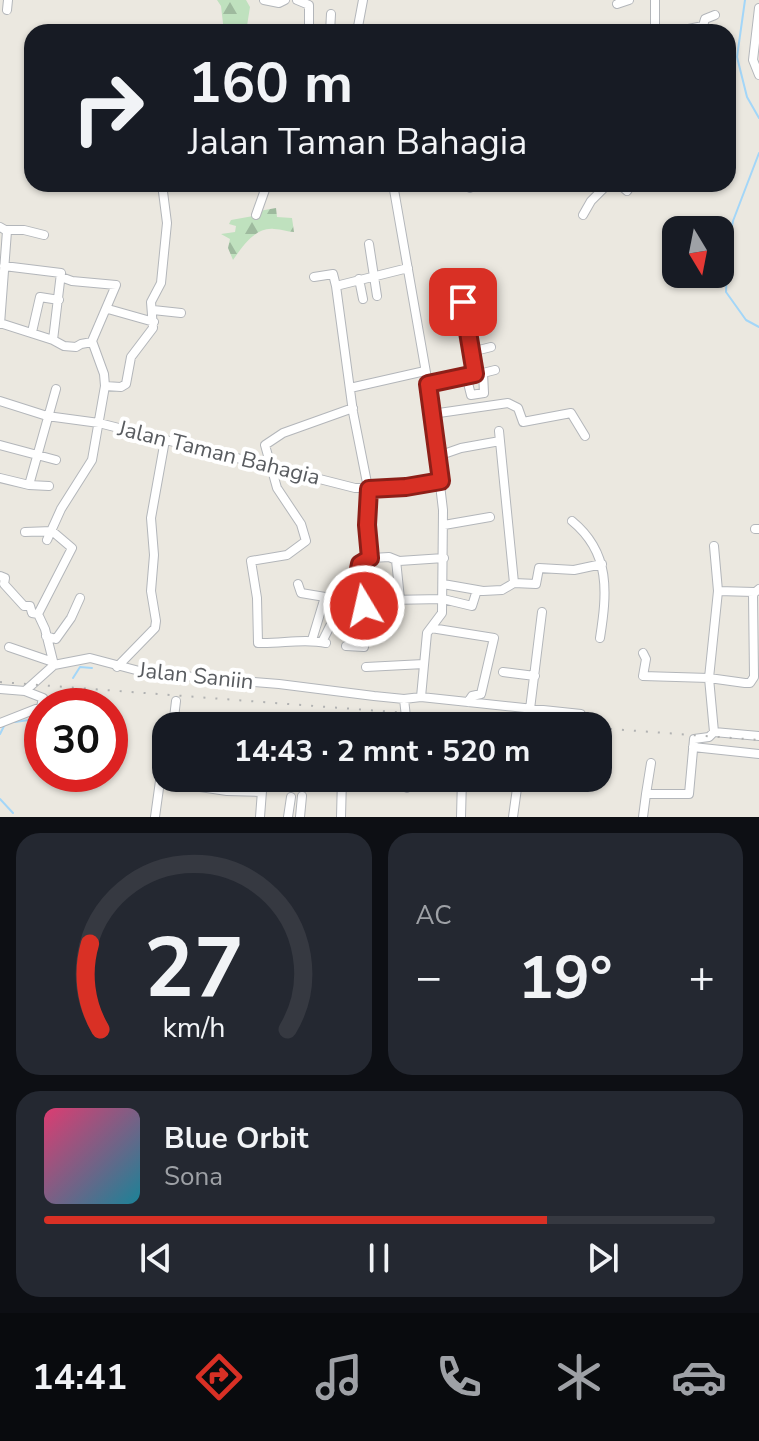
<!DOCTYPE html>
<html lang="id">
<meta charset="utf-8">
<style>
:root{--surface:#171b24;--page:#242831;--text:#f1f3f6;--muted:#9ea1a6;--line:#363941;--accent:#d93025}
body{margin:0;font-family:"Nunito Sans",sans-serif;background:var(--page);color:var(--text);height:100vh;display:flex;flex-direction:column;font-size:30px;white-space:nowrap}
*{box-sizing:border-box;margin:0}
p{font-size:26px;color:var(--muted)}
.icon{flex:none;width:44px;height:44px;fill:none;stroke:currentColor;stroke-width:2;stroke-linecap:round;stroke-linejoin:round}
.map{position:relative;height:817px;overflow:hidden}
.details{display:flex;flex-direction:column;gap:16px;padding:16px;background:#0d0f14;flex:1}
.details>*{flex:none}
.top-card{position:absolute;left:24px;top:24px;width:712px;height:168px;border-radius:24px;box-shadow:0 2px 6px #0004;background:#171b24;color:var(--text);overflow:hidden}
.needle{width:52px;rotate:170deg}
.tools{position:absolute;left:662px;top:216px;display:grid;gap:16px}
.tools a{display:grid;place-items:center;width:72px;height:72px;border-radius:16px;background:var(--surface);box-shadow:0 2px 6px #0004;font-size:40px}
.speed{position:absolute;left:24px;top:688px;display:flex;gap:16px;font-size:40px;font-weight:700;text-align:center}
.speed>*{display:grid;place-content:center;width:104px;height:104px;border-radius:50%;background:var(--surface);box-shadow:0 2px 6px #0004;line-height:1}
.speed .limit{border:12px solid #d22;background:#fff;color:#111}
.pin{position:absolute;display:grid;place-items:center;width:68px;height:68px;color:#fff;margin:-34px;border-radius:16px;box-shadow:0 4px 12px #0006}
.me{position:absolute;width:88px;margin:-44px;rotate:351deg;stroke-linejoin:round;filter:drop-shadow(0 0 6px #0008)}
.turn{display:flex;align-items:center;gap:28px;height:168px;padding:0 32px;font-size:36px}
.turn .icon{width:104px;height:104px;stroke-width:2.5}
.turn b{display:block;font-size:56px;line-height:68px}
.big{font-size:60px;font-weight:700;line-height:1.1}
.details .card{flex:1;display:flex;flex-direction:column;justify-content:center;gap:12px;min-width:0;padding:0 28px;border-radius:24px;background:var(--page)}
.details .dial{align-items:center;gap:0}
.dial svg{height:208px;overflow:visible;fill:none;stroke:var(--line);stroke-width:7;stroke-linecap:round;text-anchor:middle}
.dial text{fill:var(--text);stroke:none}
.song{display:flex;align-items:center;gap:24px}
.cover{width:96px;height:96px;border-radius:12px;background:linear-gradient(135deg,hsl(340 70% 55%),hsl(190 70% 35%))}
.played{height:8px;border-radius:4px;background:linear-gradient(90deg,var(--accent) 75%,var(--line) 75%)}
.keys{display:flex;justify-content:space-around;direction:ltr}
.heat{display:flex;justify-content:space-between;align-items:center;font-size:44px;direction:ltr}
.details .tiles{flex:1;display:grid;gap:16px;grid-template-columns:1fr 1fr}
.card:last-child{grid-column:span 2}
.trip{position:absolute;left:152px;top:712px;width:460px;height:80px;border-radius:24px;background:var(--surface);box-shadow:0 2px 6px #0004;font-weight:700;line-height:80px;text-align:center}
.tab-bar{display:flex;height:128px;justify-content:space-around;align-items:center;background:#090b0e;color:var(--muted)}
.tab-bar .icon{width:56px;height:56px}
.tab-bar .on{color:var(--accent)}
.tab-bar b{font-size:36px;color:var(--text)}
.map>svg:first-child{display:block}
.forest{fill:url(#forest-firs)}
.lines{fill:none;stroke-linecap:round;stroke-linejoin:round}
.stream{stroke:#a3d6f8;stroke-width:2}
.minor-casing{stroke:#b3b6ba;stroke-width:10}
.minor{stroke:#fff;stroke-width:8}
.rail{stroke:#b1b2b2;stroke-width:2;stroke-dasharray:2 10;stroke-linecap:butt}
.route-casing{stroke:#8d1f18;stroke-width:20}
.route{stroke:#d93025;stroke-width:14}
.labels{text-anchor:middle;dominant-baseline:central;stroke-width:8;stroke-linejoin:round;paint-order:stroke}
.street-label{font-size:22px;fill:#595c60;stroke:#fff}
</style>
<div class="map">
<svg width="759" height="817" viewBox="0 0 759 817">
<defs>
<pattern id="forest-firs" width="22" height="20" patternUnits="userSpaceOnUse" patternTransform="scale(2)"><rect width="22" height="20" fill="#bfe1be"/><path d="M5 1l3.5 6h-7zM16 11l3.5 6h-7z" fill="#9eba9e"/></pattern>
</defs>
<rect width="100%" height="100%" fill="#ebe8e0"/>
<!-- forest -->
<path class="forest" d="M217,0H246L250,7L246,32H224L221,6Z
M276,208L277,217L292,218L294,232C287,232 282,229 274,229C255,227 243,246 233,260L228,248L230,239L221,234L235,232L236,226L229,224L231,220L259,215V211Z"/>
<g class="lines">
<!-- stream -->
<path class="stream" d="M745,0L737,57L747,97L759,118
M759,153L733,221L728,247L726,292L746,320L759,327
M73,678L80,667L92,668
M67,706V692
M15,722L42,718
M0,734L5,724
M0,799L13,813"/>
<defs>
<path id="minor" d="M264,0L279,3L285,0
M297,0L309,5V32
M617,4L629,0
M759,8L753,60L759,75
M7,10L8,0
M330,32L331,14
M357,32L363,0
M655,32V0
M674,32L703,26L705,19L715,15
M469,184L470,188
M619,184L627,191L632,184
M256,215L267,184
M583,215L591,201L608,184
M0,227L7,231L0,324
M7,230H24L44,235
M369,244L377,296
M4,266L61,273L53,340
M408,268L336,286L353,412L370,498L368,505L369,556L372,558L389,557L399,561L444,558
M61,277L72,281L116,285L92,341L104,374L105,386
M314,277L333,274L336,286
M359,279L363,299
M108,309L154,322
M153,310L181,313
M467,322L487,319
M0,323L53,340L64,346L76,347L81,344L92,342
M32,332L40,297L59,300
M471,352L491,347
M483,373L495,370
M466,375L471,395L484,393L483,373L475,374
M428,384L475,374L464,299L480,295
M350,388L425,371
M0,401L47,416L99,423L355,488H388L441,481
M432,414L508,403L518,408L523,422L571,413L585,436
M499,431L514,583
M0,445L56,460
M438,456L461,448L500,441
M0,478L29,485L56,389
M29,485L49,486
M572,521C611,553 607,593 600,638
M444,525L490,517
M755,529H759
M25,532L52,531L72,548L38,614
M47,540L61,509L92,460L105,386L121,387L126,384L131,357L153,328L151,302L161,283L167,223L162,184
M396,560L400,599
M0,576L5,578L4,584L24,606H30L32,613L38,614L45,629L54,665
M298,584L301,593L325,597L312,640
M443,584L483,591L502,590L514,583L536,584L539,568L574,570L602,564
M718,591L754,592
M364,606V576L359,569L360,564L370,558
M431,628L494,638L481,694L472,696L468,702
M46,636L56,639L71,618L80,598
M322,642L330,626
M326,643C304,638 281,644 258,643L257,598L251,561L287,555L306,541L301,524L277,488L265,445L283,433L353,408
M346,646L364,647L366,634H378L382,627L392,626L393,613L387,611L388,600L443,599L472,606L477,590
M9,647L53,662
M643,653L646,659L643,676L709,678L718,591L714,546
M117,667L155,628L156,621L151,591L154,555L151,518L165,440
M366,667L424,664
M503,672L535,676
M0,689L25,691L54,665L90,658L147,673L279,684L374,696L404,699L421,697L427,633L442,613L443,510L428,384L393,184
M421,697L581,714L584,722
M404,699L407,726
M530,709L542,612
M0,723L41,707L43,698L25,691
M173,726L176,701
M714,732L759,736
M693,747L759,754
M507,778L518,781L513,817
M160,781L227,791L261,792
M407,788V778
M646,794L651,763
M155,817L160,781L166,767
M260,817L263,778
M288,817L291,797
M300,817L302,796
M341,817L342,778
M461,817L462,778
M643,817L646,794H689L694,739L709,737L714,732L709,678L745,683H750L754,677L753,594L759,589"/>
</defs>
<!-- minor casing -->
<use href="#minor" class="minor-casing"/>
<!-- minor -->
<use href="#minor" class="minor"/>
<!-- rail -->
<path class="rail" d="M0,682L577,726
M598,728L759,740"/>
</g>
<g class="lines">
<defs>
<path id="route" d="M364,606V576L359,569L360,564L370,558L367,525L369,489L406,487L441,481L428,384L475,374L463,302"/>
</defs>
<!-- route casing -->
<use href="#route" class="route-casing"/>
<!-- route -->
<use href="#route" class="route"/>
</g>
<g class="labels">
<!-- street labels -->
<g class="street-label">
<text transform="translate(219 453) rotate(14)">Jalan Taman Bahagia</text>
<text transform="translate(196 676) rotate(6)">Jalan Saniin</text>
</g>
</g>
</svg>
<div class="tools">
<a><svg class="needle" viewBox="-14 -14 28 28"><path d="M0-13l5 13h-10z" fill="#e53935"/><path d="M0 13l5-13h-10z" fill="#9ea1a6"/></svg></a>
</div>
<div class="speed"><div class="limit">30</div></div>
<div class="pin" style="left:463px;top:302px;background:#d93025"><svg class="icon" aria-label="arrive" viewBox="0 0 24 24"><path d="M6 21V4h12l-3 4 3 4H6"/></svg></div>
<svg class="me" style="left:364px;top:606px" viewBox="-20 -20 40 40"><circle r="17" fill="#d93025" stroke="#fff" stroke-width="3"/><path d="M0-11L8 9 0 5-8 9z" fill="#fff"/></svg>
<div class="trip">14:43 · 2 mnt · 520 m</div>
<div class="top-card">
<div class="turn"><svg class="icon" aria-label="right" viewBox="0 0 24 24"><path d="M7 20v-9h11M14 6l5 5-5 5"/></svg><div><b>160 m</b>Jalan Taman Bahagia</div></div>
</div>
</div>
<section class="details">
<div class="tiles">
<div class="card dial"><svg viewBox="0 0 100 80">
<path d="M14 69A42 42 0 1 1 86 69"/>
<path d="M14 69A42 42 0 0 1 10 36" stroke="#d93025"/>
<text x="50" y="56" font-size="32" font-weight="700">27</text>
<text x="50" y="72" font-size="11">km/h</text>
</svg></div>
<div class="card"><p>AC</p>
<div class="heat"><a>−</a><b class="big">19°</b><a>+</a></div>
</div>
<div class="card">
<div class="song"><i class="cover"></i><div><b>Blue Orbit</b><p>Sona</p></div></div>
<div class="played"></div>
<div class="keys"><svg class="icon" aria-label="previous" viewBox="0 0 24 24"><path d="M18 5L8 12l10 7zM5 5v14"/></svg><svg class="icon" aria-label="pause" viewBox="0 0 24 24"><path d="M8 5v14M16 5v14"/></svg><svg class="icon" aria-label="next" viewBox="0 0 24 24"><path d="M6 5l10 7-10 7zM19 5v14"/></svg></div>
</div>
</div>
</section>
<nav class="tab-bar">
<b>14:41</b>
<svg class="icon on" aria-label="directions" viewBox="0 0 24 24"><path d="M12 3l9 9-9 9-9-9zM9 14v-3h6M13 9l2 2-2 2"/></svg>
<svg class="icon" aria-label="music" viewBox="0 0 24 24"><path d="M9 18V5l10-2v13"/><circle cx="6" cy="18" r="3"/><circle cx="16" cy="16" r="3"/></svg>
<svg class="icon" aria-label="phone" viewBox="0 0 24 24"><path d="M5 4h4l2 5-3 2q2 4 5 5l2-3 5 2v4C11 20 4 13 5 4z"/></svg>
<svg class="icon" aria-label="climate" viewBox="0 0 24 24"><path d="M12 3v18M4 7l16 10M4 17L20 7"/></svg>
<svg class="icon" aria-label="car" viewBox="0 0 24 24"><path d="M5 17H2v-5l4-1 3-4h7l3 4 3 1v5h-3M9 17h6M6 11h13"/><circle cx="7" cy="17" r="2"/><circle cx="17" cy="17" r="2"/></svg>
</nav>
